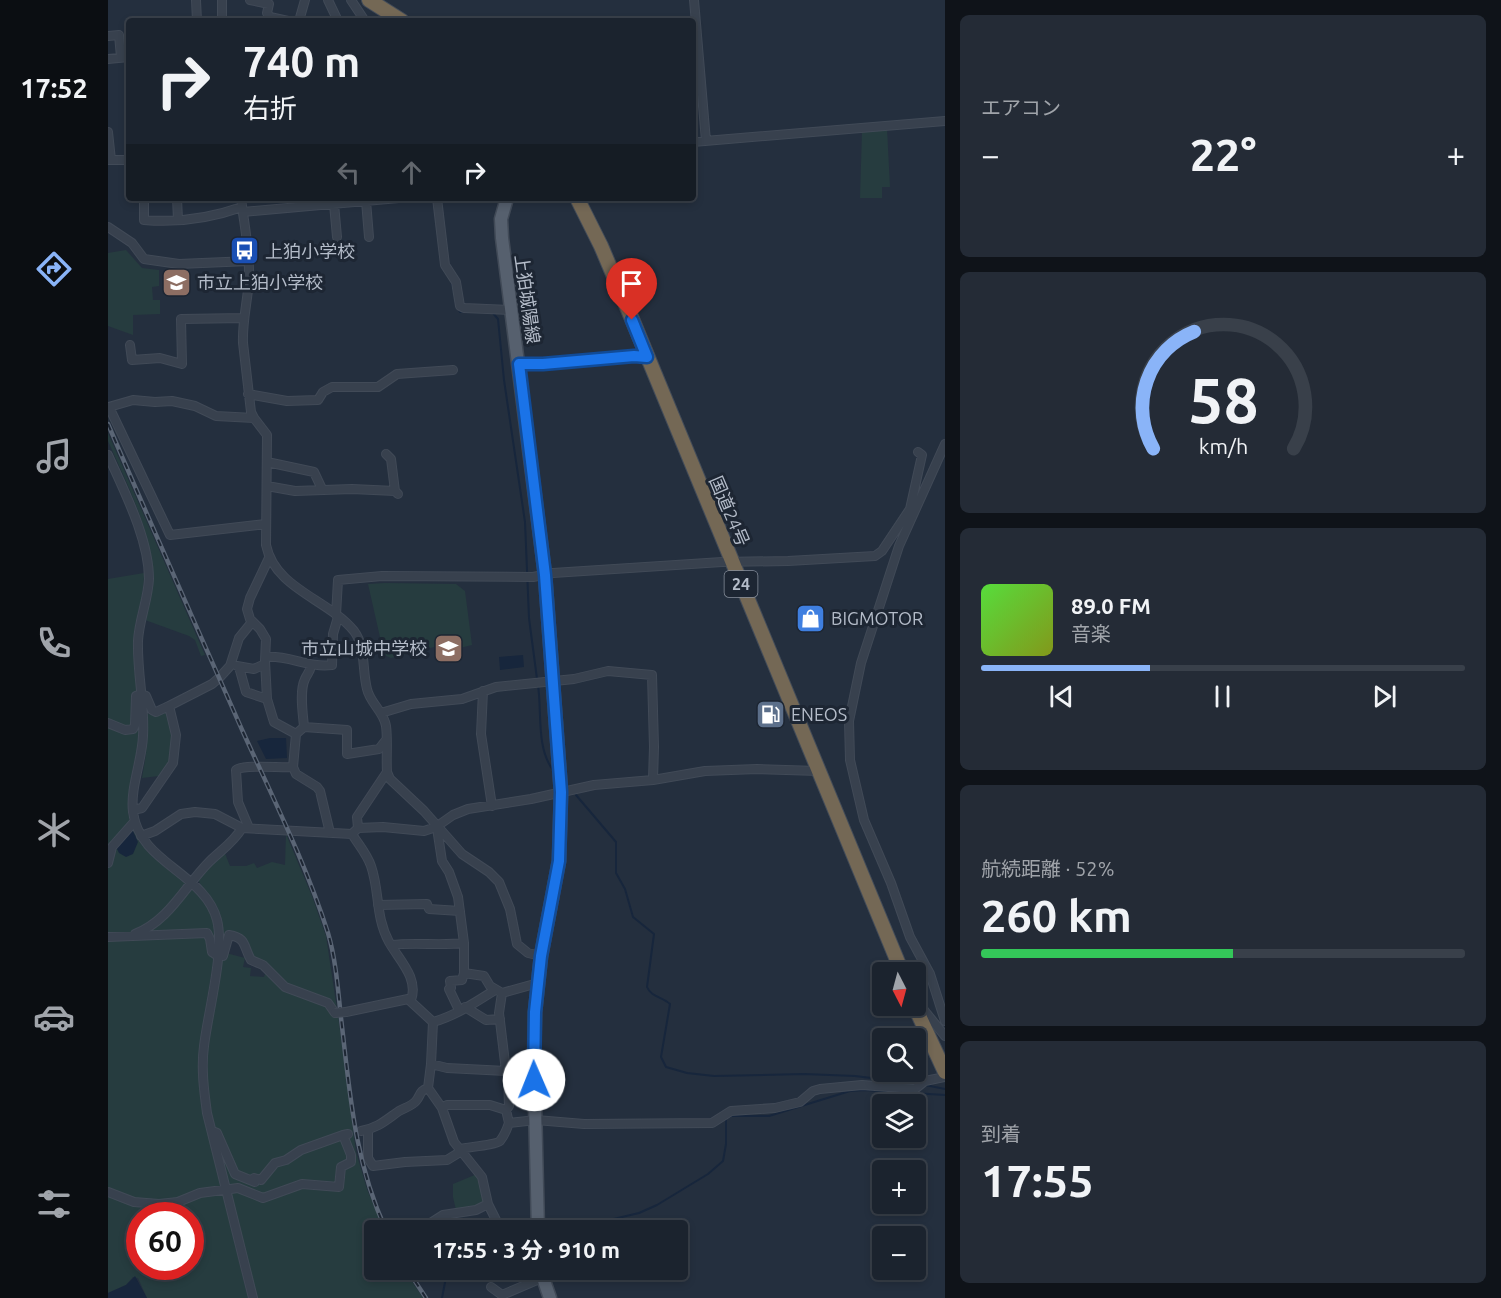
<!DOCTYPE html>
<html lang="ja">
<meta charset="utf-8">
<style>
:root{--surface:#1b232e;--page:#242b36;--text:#f1f3f6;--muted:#a0a4aa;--line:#39404a;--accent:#8ab4f8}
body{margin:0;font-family:Ubuntu,"Noto Sans JP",sans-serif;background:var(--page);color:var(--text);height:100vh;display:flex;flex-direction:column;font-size:22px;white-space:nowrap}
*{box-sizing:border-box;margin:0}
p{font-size:20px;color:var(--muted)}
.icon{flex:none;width:33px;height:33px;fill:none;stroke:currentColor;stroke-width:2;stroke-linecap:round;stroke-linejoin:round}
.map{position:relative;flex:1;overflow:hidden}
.side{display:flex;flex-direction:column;gap:15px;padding:15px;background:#0f1319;width:556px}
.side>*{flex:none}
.hud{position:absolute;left:18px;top:18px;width:570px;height:183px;border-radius:6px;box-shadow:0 3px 9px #0003,0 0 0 2px var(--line);background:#1b232e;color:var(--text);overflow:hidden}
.needle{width:39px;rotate:174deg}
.buttons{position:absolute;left:764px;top:962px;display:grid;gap:12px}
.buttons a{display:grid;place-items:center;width:54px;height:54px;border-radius:6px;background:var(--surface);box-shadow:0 3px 9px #0003,0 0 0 2px var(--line);font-size:30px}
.speed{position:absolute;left:18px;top:1202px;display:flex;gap:12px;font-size:30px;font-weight:700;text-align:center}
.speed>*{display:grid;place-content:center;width:78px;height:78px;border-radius:50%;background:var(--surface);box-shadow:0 3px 9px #0003,0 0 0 2px var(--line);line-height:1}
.speed .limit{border:9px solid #d22;background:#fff;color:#111}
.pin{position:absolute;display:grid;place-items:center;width:51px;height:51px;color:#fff;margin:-62px -26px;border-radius:50% 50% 50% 0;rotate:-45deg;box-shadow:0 0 6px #0007}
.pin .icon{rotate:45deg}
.me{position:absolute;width:66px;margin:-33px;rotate:359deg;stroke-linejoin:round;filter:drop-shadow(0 0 4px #0008)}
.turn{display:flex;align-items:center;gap:21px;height:126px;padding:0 18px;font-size:27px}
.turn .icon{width:78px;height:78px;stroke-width:2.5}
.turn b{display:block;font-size:42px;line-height:51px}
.lanes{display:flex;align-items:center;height:57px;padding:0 18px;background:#0003;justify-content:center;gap:30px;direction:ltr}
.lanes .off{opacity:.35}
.big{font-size:45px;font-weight:700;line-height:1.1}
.side .card{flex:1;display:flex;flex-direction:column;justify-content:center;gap:9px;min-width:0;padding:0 21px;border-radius:9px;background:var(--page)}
.side .dial{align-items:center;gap:0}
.dial svg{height:156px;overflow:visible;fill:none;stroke:var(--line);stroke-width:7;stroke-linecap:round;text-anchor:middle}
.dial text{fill:var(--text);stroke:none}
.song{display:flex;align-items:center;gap:18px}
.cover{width:72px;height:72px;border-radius:9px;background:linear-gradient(135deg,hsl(110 70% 55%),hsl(70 70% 35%))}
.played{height:6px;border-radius:3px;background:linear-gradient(90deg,var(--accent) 35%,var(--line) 35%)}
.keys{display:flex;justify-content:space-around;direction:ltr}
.heat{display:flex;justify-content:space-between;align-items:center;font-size:33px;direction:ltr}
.charge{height:9px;border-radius:4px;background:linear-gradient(90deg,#34c759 52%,var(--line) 0)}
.trip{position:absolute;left:256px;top:1220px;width:324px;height:60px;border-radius:6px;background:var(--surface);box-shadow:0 3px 9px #0003,0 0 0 2px var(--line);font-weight:700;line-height:60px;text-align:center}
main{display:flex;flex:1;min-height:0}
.menu{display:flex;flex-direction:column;width:108px;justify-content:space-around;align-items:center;background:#0b0e12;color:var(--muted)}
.menu .icon{width:42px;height:42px}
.menu .on{color:var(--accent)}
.menu b{font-size:27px;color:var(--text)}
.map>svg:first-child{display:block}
.green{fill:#263c3f;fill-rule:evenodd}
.water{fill:#17263c}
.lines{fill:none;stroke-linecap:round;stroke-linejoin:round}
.stream{stroke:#17263c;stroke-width:2}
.street-casing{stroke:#414a57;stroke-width:10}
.primary-casing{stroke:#414a57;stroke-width:15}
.highway-casing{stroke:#434c59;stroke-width:16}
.street{stroke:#38414e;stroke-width:8}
.primary{stroke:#56606e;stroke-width:12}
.highway{stroke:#746855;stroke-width:14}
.rail-casing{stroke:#5a6575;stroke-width:4.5}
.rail{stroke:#1d2633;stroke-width:2;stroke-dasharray:7;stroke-linecap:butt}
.street-bridge-casing{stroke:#414a57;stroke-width:10;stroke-linecap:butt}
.street-bridge{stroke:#38414e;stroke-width:8}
.route-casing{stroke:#114b97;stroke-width:15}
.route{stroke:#1a73e8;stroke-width:10}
.labels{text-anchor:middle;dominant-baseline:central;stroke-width:6;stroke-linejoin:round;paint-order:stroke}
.shield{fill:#1d2633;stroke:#878f9c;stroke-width:1.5}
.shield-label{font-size:16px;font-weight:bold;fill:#b4bcc9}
.poi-label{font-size:18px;fill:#b4bcc9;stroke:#1d2633;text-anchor:start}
.street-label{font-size:18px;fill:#b4bcc9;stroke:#1d2633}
</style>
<main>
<nav class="menu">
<b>17:52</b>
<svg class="icon on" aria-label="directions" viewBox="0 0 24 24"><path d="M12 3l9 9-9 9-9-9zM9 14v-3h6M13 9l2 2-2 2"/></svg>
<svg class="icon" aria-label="music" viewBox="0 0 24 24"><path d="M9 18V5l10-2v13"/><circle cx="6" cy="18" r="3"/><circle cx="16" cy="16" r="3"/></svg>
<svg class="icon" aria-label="phone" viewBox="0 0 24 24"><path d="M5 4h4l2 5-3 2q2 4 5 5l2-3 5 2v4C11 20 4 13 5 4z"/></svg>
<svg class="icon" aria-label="climate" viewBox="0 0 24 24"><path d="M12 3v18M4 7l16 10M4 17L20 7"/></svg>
<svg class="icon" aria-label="car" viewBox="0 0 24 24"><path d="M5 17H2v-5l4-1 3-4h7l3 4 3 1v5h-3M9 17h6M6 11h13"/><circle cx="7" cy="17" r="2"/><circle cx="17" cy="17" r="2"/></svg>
<svg class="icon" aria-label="filters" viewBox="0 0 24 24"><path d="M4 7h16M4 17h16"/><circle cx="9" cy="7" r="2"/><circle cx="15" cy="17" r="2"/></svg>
</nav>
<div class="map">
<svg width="837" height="1298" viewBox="0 0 837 1298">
<rect width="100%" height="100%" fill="#242f3e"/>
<!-- green -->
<path class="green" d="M779,128L782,187H774V198H752L754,130Z
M18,250L34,268L51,270V286L44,287L45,300H52V314L25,315V335L0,326V253Z
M0,433L97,655L93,656L87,640L81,636L37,620C39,607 45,593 45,579C45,534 18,482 0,441Z
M36,573C37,596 26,618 26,641C24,672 33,704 31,736C28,765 14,797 23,825C38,870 100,881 107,929C109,948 104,969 101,988C94,1031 87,1071 95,1114L140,1298H39L30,1278L25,1277L18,1285L0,1293V579ZM32,1215H82V1266H32Z
M277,583L348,584L357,591L364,645L328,654L326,647L283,658L276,655L260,584Z
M59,709C59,717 62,721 64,728C68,744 65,767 51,776L34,778L38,754L39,713L42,715Z
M178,834L204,896L218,936L229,1009L227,1011L221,1002L182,988L144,958L136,940L116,939C115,924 112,909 103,897C98,890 91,886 90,877L116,851L122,866H138L146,863L149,868L164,862L177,865Z
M118,953L137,958L135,967L143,968L142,976L156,977L158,971C179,994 207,993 230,1015L248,1152L259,1189L276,1230H267V1269H296L315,1298H149L106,1125L99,1087L100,1047L113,961Z
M369,1174L375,1185L377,1204L367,1209L348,1210L345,1197V1184Z"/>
<!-- water -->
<path class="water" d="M415,655L416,667L392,670L391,657Z
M162,738H178L179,758L158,759L149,741Z
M24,829L30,842L25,854L18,857L11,853L8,847Z
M27,1276L39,1298H0V1293L18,1285Z"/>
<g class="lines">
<!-- stream -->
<path class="stream" d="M343,280L346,292
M349,306L352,312H364
M384,312L390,319L396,380L417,522L421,618L429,679
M430,685C434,711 428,748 445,770
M468,795L508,842V873L517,889L525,917L546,934L539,987C543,997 555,997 562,1004L553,1057L558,1067L579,1073L606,1076L696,1074L747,1076L811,1084
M817,1085L837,1089
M459,1230L531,1213L549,1205L600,1174L615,1161L618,1144V1118L623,1116H661L742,1091L756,1090L837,1095
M334,1298L339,1272L343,1270L352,1272L355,1269"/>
<defs>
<path id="street" d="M88,0L89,21
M114,0V21
M142,0L161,4L159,13L162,17L180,21
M220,0L230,21
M243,0L257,21
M586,0L598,141
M191,21L197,0
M0,36L11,35L13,57
M0,59L21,57
M0,132L3,160
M585,142L837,121
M0,160H21
M36,198V220C70,223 103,218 134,207
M69,198L70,220
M133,198C136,224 142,251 141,278C140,300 134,321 135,343L143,412L146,418L159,435L158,545C167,589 220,599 246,631C258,647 254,670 259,689C262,703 276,712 278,726C280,741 278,757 279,772L282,779L316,811L354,854L381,872L391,882L402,909L409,944L420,953L433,956
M329,198L337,265L348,282L352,306L356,308L403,310
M258,201L261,237
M226,204L229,237
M135,212L291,198
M0,227L24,243L36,259L71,264L141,261
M22,345L24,360L52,358L74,364L73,319L136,318
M411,365H435L526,356L539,357
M140,394L179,401L210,400L215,392L224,387H270L289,374L345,370
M146,418L108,416L87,406L64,401L47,402L25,400L1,407L62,535L158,524
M837,444L791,546L753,663L741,721L742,760L756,820L783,883L802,937L822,974L837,1021
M278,454L283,459L287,491L290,494
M0,455C16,491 41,539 41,579C40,600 31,620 30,641C29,673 37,705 35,736C34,761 22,788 25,812C31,863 97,873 109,920C117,951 100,1012 96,1046C93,1068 96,1091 99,1113L145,1298
M159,462L206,472L214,489
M159,486L187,491L244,489L287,491
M161,558L142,598L139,609L142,619L152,629L158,639L157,661L159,699L166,722L188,734
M228,615L230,580L274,576L425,577L445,573L614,562L680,561L767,556L774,551L802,509L814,455L810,452
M158,657C181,655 200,668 224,665L225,634L230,617
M129,666L146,669L157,664
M203,666C202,672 199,674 197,679C191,691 195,714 196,727L188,734L185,767L188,774L209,787L212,791L222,833
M131,667L138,692L159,699
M375,691L373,734L384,806
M273,713L303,704L354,699L388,687L466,679L500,671L544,675L546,747L545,780
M0,723L17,730L25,729L27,725L28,696L33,694L38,696L44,710L48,712L61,706
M196,727L239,730V754L271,749L278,740
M25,810L34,808L65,763L68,735L61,706L104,684L111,678L122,666L131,638L144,622
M141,828L130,802L128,770C135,764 173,768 185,767
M250,828L249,817L279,772
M329,828L334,861L341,872L350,897L356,943V973L376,976L382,986L394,993L430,983
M244,834C250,844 259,854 263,866C272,892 267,916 281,942C291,960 311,978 303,1000
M33,836L47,831L73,814L87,812L107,814L134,828L244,834L250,828L275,827L316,831L328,827L345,815L360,809L423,799L486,785L545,780L597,771L649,769L710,771
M0,863L4,847L27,821
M270,905L319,904L321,909L352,911
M27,934C61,921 77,886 101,862C112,851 126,842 134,828
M0,937L99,933L102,939L104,952L110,956H115L121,935C139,938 135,946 143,960L155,965L177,987L220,1003L227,1013
M283,945C308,942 331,946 356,943
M394,993L391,1013L398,1071
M808,1006L815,1009L837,1036
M357,1007L378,1020L392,1019
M351,1010L341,989L343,988L342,981L354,980L356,973
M238,1012L300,999L325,1022L323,1064L320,1088L334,1108L346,1142L374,1177L380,1204L393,1230
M325,1022C347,1016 368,1002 387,990
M323,1064L339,1068L398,1071L402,1079L426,1080
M334,1108L339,1105H382L398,1110L401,1123L428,1120L476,1124L604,1123L623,1111L667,1108L692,1102L705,1091L712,1089L754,1085L807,1089L817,1081L837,1077
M398,1110L401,1106L400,1077
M260,1130V1158L265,1166L297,1162L339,1160L352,1152V1149C360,1147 388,1145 392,1141C396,1136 399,1129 401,1123
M104,1131L109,1133L127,1174L147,1182L146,1178L153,1180L167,1163L178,1160L193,1150L235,1135
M253,1131C270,1128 278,1120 291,1111C296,1108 304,1106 308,1101C313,1095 311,1091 320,1088
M0,1192L26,1202L51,1204L70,1202L92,1193L130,1188L155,1198L194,1184L231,1187L233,1167L243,1162V1155L235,1135L240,1134
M324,1222L335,1215L368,1210L380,1204
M383,1287L394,1295L434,1278"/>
<path id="primary" d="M399,198L393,219L394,238L437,575L453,792L451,861L433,956L427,1012L426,1064L430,1230
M432,1269L442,1298"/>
<path id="highway" d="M261,0L294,21
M469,198L493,246L524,319L794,972
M806,1005L837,1072"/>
</defs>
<!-- street casing -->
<use href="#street" class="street-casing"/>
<!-- primary casing -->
<use href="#primary" class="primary-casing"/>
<!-- highway casing -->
<use href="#highway" class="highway-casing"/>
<!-- street -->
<use href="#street" class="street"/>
<!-- primary -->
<use href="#primary" class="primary"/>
<!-- highway -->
<use href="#highway" class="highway"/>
<defs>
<path id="rail" d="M0,424C44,527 90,630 135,732C165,798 198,864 220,933C228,960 230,990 233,1018C242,1093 246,1160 278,1230
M299,1269L318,1298"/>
</defs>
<!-- rail casing -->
<use href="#rail" class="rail-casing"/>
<!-- rail -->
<use href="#rail" class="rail"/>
<defs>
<path id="street-bridge" d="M227,1013L238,1012"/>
</defs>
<!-- street-bridge casing -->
<use href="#street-bridge" class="street-bridge-casing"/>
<!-- street-bridge -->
<use href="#street-bridge" class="street-bridge"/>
</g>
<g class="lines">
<defs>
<path id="route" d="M426,1080L427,1012L433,956L451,861L453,792L437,575L411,364H435L526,356L539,357L524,320"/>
</defs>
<!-- route casing -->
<use href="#route" class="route-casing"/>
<!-- route -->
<use href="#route" class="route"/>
</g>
<!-- icons -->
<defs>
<symbol id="bus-square" viewBox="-11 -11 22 22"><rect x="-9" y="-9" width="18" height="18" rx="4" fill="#1a4fb4" stroke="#1d2633"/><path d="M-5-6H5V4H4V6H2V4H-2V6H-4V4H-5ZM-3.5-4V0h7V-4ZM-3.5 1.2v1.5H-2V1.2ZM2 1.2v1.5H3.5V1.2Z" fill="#fff"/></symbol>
<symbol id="school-square" viewBox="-11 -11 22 22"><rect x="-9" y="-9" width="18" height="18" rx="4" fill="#8d6e63" stroke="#1d2633"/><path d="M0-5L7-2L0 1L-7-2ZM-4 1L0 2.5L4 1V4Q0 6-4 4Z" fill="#fff"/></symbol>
<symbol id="shop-square" viewBox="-11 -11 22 22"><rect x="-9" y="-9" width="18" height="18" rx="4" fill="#3f7fe0" stroke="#1d2633"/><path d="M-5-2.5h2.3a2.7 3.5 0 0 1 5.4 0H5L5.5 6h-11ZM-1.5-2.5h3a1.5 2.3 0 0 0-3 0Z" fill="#fff"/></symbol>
<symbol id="fuel-square" viewBox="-11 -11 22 22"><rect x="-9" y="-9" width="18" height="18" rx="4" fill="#5c6f8a" stroke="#1d2633"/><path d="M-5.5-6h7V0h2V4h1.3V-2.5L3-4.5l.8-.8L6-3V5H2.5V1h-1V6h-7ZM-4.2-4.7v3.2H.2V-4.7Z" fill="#fff"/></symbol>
</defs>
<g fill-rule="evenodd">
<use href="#bus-square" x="120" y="234" width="33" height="33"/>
<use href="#school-square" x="52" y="266" width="33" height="33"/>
<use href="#shop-square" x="686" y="602" width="33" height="33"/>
<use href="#school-square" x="324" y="632" width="33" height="33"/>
<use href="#fuel-square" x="646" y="698" width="33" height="33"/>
</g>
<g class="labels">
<!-- shield labels -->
<rect class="shield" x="616.5" y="571" width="33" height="26" rx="4.5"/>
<g class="shield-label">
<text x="633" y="584">24</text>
</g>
<!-- poi labels -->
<g class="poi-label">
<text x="157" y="251">上狛小学校</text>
<text x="89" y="282">市立上狛小学校</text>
<text x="723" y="618">BIGMOTOR</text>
<text x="319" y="648" text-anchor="end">市立山城中学校</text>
<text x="683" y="714">ENEOS</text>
</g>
<!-- street labels -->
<g class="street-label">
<text transform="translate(420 299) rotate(82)">上狛城陽線</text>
<text transform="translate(622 511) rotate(67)">国道24号</text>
</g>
</g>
</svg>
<div class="buttons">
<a><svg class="needle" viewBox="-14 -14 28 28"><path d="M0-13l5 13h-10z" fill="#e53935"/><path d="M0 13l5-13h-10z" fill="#a0a4aa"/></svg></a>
<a><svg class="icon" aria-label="search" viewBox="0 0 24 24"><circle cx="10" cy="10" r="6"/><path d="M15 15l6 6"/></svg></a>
<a><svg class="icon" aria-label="layers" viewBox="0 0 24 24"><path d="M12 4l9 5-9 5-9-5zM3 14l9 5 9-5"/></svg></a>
<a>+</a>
<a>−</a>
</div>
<div class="speed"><div class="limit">60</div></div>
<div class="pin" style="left:524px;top:320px;background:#d93025"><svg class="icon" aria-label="arrive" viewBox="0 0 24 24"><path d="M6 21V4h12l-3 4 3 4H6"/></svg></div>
<svg class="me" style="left:426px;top:1080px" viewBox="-20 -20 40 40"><circle r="19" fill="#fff"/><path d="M0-13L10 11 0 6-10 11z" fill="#1a73e8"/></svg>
<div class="trip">17:55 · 3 分 · 910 m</div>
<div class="hud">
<div class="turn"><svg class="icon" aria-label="right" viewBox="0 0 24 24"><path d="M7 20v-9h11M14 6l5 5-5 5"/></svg><div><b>740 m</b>右折</div></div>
<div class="lanes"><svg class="icon off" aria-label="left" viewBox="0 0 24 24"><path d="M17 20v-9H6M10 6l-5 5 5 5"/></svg><svg class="icon off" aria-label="ahead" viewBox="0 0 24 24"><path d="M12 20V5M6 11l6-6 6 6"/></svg><svg class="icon" aria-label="right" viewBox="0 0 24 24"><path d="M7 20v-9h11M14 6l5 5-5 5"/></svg></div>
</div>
</div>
<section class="side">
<div class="card"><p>エアコン</p>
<div class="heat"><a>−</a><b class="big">22°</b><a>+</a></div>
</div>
<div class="card dial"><svg viewBox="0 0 100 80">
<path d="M14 69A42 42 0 1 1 86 69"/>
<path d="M14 69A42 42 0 0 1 35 9" stroke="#8ab4f8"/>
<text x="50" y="56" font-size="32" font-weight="700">58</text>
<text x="50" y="72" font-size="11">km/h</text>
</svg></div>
<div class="card">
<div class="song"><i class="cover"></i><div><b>89.0 FM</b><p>音楽</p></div></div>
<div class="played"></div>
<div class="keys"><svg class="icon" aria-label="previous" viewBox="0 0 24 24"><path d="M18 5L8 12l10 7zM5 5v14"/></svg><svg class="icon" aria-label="pause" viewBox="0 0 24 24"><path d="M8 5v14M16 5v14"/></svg><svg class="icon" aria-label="next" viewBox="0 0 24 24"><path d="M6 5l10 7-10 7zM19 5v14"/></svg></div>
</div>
<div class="card"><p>航続距離 · 52%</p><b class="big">260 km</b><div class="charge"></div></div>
<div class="card"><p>到着</p><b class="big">17:55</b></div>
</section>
</main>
